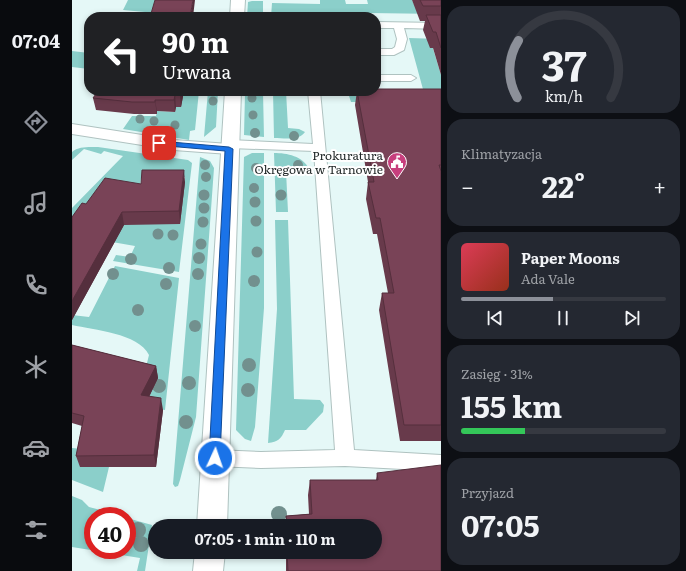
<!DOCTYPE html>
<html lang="pl">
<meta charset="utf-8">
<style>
:root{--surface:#171b24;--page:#242831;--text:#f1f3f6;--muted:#9ea1a6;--line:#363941;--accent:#8c9099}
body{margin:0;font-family:Literata,serif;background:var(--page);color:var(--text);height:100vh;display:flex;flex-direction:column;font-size:15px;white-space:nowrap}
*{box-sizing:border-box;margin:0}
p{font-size:13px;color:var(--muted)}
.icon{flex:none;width:22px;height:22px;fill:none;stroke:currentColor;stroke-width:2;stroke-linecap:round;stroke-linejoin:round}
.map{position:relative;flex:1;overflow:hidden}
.drawer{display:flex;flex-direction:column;gap:6px;padding:6px;background:#0d0f14;width:245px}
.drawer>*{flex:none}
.hud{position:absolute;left:12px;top:12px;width:297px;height:84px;border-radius:16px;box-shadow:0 2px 6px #0003;background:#202124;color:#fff;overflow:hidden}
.speed{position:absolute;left:12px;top:507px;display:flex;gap:8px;font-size:20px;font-weight:700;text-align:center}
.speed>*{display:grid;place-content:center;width:52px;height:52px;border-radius:50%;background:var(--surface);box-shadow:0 2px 6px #0003;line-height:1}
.speed .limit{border:6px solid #d22;background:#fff;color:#111}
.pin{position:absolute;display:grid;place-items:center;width:34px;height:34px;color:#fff;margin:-17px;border-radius:8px;box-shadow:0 2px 6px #0006}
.me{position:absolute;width:44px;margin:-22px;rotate:3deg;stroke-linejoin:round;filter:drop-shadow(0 0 3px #0008)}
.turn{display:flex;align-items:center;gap:14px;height:84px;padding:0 12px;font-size:18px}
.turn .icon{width:52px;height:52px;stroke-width:2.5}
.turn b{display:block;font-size:28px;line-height:34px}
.big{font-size:30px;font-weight:700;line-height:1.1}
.drawer .tile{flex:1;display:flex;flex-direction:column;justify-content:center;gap:6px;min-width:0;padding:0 14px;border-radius:16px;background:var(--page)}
.drawer .dial{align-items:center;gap:0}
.dial svg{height:104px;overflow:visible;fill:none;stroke:var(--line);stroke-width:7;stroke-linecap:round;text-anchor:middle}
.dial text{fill:var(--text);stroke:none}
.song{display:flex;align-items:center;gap:12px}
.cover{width:48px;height:48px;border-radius:6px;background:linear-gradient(135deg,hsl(350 70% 55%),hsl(10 70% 35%))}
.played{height:4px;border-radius:2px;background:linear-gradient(90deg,var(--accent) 45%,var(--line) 45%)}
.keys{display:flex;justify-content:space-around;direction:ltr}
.heat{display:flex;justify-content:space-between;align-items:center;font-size:22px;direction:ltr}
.charge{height:6px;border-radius:3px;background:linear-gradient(90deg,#34c759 31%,var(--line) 0)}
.trip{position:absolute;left:76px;top:519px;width:234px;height:40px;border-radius:20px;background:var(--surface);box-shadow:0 2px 6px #0003;font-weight:700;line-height:40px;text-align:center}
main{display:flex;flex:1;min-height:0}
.tab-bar{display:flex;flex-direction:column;width:72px;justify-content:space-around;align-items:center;background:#090b0e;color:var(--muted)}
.tab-bar .icon{width:28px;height:28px}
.tab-bar .on{color:var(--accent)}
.tab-bar b{font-size:18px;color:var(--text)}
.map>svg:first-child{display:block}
.green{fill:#8bcfca;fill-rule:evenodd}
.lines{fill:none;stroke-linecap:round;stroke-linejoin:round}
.service-casing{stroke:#afc2c0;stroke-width:2}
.minor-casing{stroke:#afc2c0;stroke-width:2}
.tertiary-casing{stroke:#afc2c0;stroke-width:2}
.service{fill:#fff;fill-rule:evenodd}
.minor{fill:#fff;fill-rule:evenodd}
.tertiary{fill:#fff;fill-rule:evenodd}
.tree{fill:#72908e}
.wall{fill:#683a4b}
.shaded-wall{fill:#552f3d}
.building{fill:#794357;stroke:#552f3d}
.route{fill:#1a73e8;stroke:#114b97}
.labels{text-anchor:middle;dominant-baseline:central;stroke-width:4;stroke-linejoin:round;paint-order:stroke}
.poi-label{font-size:12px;fill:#1f2626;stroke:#fff;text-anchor:end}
</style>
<main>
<nav class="tab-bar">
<b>07:04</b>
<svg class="icon on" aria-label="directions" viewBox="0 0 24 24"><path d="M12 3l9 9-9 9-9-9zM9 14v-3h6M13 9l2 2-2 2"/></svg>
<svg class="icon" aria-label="music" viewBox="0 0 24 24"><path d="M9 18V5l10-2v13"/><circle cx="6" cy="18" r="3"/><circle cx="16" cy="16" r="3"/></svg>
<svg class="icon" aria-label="phone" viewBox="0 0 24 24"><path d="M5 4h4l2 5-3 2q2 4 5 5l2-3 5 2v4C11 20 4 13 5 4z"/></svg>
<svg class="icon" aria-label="climate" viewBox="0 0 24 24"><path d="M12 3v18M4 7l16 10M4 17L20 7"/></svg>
<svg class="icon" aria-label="car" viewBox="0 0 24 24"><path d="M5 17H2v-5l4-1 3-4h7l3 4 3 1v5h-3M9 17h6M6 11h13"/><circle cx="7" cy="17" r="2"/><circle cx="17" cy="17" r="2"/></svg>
<svg class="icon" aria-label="filters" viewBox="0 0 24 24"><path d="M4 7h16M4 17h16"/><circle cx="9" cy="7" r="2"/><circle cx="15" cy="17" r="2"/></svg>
</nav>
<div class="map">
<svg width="369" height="571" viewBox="0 0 369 571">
<rect width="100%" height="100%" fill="#e5f8f7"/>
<!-- green -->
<path class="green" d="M56,0H88L84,13L51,10Z
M248,0H273L274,4H296L295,0H340L342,4L369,14L223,12L213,17H199L200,3L248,4Z
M180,1H191V17H175L176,2Z
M337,38L369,39L359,42L369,75V203L335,102H279L276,93H352Z
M0,51L17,53V69L0,67Z
M97,91H127L123,130L118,131L117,140L51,129L60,116H84L85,111L103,112L104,107Z
M136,91H146L144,127L132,137Z
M201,91H214L216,128L227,129L233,132C227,141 212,138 202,138Z
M177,92H191L192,137L172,135L173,94Z
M26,147L116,160L120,163L107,272L41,261L44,255L58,257L63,246L0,235V208L51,156L32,151L29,154L12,149L0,160V152C7,146 17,147 26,147ZM113,177L108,224L67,194L69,178Z
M180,153H192V308L183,427L179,441L173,439L164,430L172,157Z
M202,153C215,153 231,156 237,169L232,171H214L216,212H204Z
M128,157L138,161L142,168L124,417L108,480L106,486L103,487L101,484Z
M203,220H216L222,399L248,400L252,405L251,412L234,430H213C209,439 206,442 196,443L205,309Z
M43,266L107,278L93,410L72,407L74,367L77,355C66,333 22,330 0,325V315L17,317Z
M0,448L12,449L9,467H37L31,492L0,480Z
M0,496L10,500L17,507L36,512L35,516H21V550H55V518L80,525L73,571H65L68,558L0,547Z"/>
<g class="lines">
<defs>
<path id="service" d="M304,22L369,23V29L332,28L335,39L332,50L322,55H304V49H320L323,47L325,39L322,28H304Z
M304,75H339L344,78L339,81H304Z
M236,91H248L282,450L369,455V471L273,466L189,468L143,466L136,464L134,458L136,452L143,450L189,452L263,450L242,151L158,148L154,147L152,144L154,141L158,140L241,144Z"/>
<path id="minor" d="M0,124L102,140L157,144L163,145L166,149L163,153L157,154L102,150L0,134Z"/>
<path id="tertiary" d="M159,0H173L172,17H158Z
M153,91H169L155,526H125Z
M123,552H153L151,571H121Z"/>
</defs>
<!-- service casing -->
<use href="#service" class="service-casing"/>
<!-- minor casing -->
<use href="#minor" class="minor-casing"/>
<!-- tertiary casing -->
<use href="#tertiary" class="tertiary-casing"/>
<!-- service -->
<use href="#service" class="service"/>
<!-- minor -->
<use href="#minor" class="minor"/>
<!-- tertiary -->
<use href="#tertiary" class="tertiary"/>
</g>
<!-- trees -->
<g class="tree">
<circle cx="180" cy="98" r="4.5"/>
<circle cx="141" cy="101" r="4.5"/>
<circle cx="181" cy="115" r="4.5"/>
<circle cx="68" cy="119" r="4.5"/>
<circle cx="82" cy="121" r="4.5"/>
<circle cx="103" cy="125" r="4.5"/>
<circle cx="183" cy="133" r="5"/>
<circle cx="222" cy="136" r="5"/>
<circle cx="133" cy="165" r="5"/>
<circle cx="226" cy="165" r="5"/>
<circle cx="184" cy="168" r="5"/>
<circle cx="134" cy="177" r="5"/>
<circle cx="182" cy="188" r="5"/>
<circle cx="132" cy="195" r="5.5"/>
<circle cx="209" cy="195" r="5.5"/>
<circle cx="183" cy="202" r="5.5"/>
<circle cx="132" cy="208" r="5.5"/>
<circle cx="184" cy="221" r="5.5"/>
<circle cx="131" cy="222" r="5.5"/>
<circle cx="86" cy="234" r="5.5"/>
<circle cx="101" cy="235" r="5.5"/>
<circle cx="129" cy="244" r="5.5"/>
<circle cx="185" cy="252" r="5.5"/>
<circle cx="127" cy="258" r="6"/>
<circle cx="59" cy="259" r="6"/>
<circle cx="97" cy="268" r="6"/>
<circle cx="41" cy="274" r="6"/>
<circle cx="126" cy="274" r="6"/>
<circle cx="182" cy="281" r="6"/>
<circle cx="94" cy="284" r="6"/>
<circle cx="66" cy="310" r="6"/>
<circle cx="123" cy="326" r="6"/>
<circle cx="177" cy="365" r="7"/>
<circle cx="117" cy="383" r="7"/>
<circle cx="87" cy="386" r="7"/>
<circle cx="176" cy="390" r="7"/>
<circle cx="114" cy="422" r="7"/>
<circle cx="207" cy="514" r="8"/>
<circle cx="66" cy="530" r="8"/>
<circle cx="69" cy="544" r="8"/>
</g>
<!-- wall -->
<path class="wall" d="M340,0H369V75L361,48H358L351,30L353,21H348Z
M369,89V441H328L307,310L310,293H316L305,234H301L294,199L296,182L283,105L285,91Z
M112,91L109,107H104L103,112L85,111V114H62L24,110L21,98Z
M113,182L108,224L52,225L0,320V217L14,204L69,184Z
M0,345L84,366L86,378L77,397L91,410L84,467H8L4,456L10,426L0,423Z
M305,473L369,571H214V552H303V526H214V516L237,514L236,495L238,480H304Z"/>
<!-- shaded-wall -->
<path class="shaded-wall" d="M121,0H123L121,17H118Z
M109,91H112L109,107L108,95Z
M103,95L104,107L103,112L102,100Z
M83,100L85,111V114L83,102Z
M112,170L113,182L108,224L107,211Z
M50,212L52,225L0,320V301Z
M84,366L86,378L72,407L69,395Z
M89,398L91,410L84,467L82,455Z"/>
<!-- building -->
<path class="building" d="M83,0H121L118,17H78Z
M348,0H369V6H351Z
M354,15H369V48L364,32H361Z
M304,89H369V165H367L369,171V425H332L310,293H322L308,218H304L296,182H302L285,91H304Z
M26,91H109L108,95H103L102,100H83V102H60L21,98Z
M70,170H112L107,211L50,212L0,301V217L10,203L14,204L33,178L69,184Z
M0,345L84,366L69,395L89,398L82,455L4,456L12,416L0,413Z
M369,465V571H216L215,552H303V526H215L214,516L240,514L238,480H306L305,473Z"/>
<!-- route -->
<path class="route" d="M87,141L157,147L161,149L148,458L147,462L143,464L139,462L137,458L153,151L84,145V142Z"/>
<!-- icons -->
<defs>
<symbol id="civic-pin" viewBox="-11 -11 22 30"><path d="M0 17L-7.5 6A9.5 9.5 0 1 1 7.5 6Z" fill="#c73f7d" stroke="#fff"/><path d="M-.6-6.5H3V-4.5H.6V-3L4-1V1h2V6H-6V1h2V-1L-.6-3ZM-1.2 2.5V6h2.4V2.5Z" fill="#fff"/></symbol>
</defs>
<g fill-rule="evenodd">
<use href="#civic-pin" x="314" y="151" width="22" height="30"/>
</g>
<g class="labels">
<!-- poi labels -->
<g class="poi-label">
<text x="311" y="155">Prokuratura<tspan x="311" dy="14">Okręgowa w Tarnowie</tspan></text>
</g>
</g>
</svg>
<div class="speed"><div class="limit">40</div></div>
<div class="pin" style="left:87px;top:143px;background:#d93025"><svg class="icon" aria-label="arrive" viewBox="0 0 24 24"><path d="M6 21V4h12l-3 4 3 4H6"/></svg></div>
<svg class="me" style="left:143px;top:458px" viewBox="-20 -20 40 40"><circle r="17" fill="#1a73e8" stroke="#fff" stroke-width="3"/><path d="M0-11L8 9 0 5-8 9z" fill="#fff"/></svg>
<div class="trip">07:05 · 1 min · 110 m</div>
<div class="hud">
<div class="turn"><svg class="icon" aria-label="left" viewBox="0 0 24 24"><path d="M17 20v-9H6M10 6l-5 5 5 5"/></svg><div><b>90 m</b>Urwana</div></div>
</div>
</div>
<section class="drawer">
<div class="tile dial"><svg viewBox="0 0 100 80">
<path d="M14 69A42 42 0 1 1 86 69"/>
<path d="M14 69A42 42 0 0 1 15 25" stroke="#8c9099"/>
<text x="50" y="56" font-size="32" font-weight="700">37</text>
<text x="50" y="72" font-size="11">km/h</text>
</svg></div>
<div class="tile"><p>Klimatyzacja</p>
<div class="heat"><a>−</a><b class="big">22°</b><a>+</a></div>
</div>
<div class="tile">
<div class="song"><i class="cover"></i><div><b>Paper Moons</b><p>Ada Vale</p></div></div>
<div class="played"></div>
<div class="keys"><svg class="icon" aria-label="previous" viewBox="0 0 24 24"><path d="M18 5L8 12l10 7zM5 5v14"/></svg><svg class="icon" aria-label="pause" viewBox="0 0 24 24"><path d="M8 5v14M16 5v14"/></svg><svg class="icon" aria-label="next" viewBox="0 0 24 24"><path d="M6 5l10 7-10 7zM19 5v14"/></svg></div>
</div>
<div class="tile"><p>Zasięg · 31%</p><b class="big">155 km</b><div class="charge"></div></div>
<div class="tile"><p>Przyjazd</p><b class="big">07:05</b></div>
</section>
</main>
